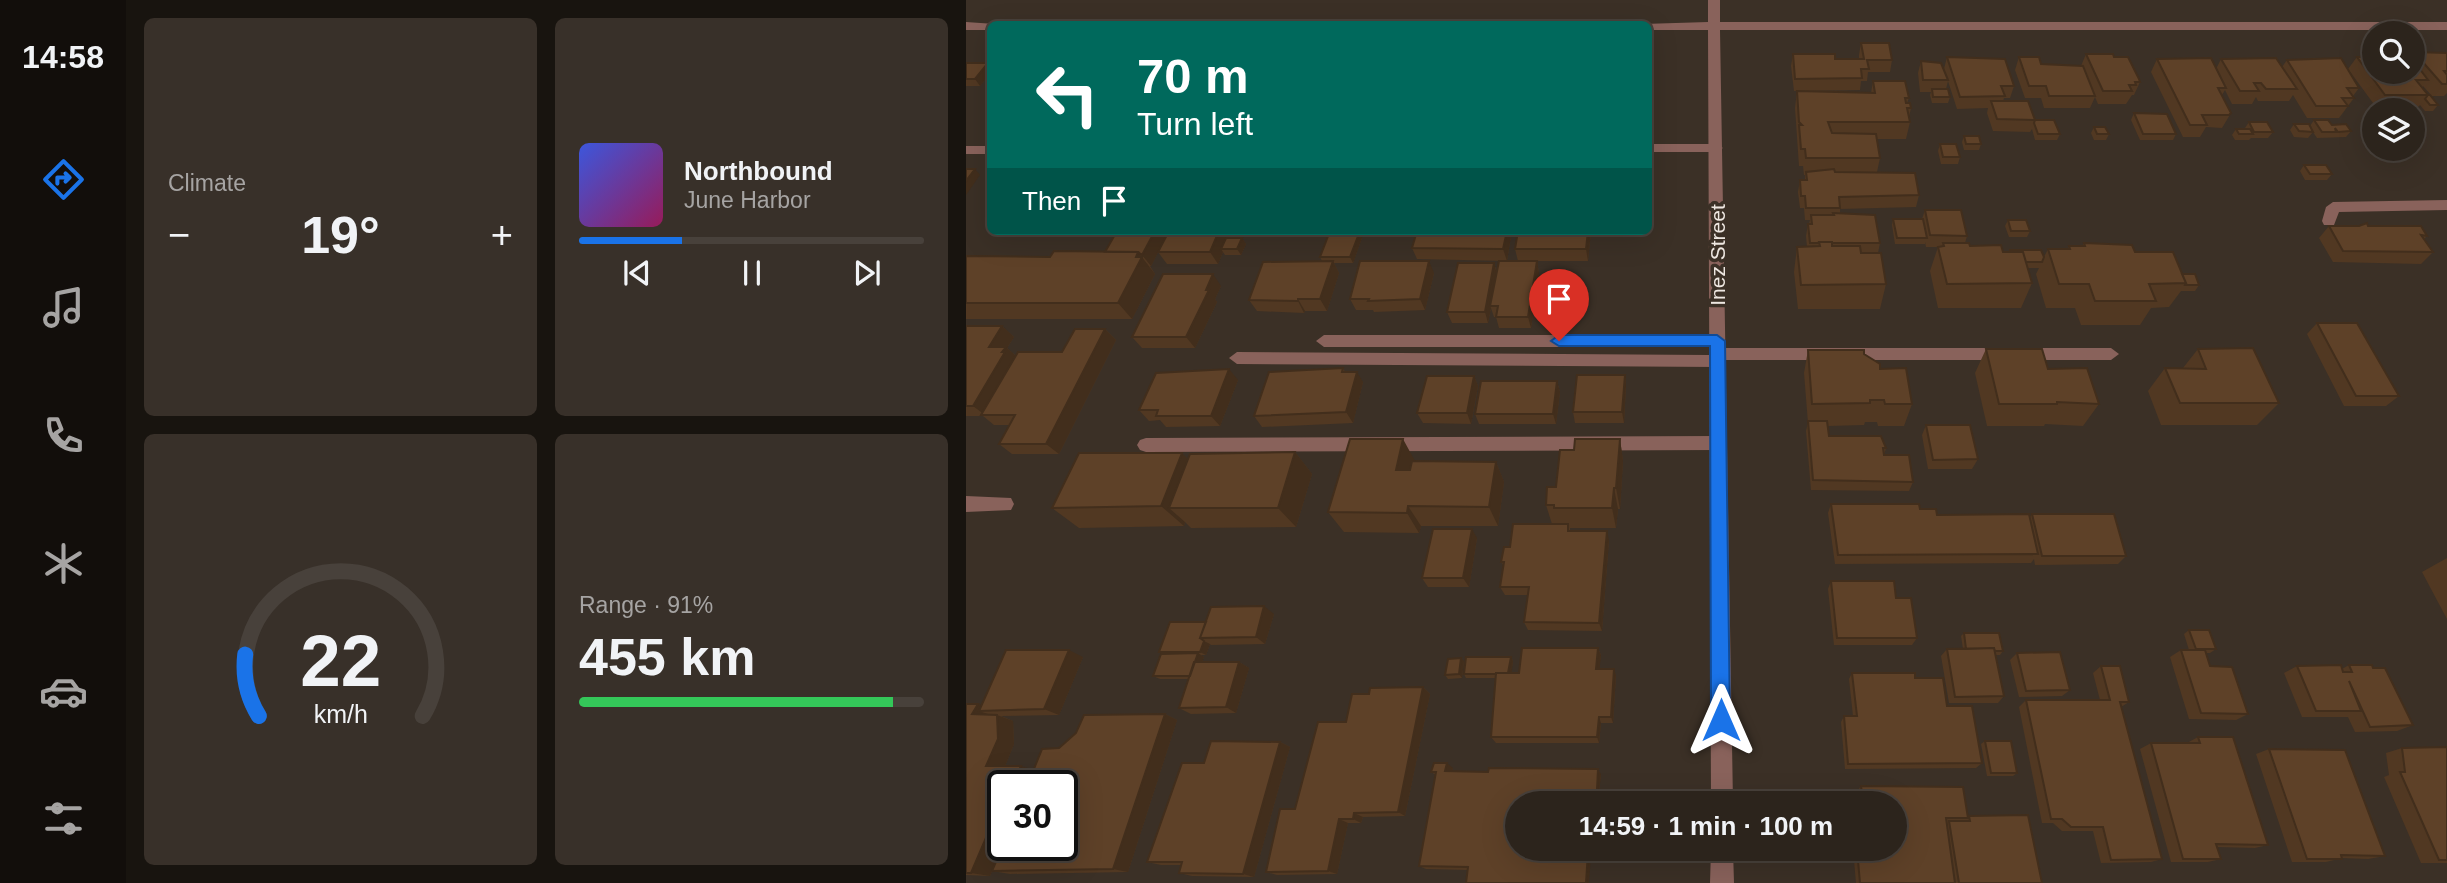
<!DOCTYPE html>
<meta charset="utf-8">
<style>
:root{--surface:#2c241c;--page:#383029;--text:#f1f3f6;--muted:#a6a4a3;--line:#48413b;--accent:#1a73e8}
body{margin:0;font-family:Helvetica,sans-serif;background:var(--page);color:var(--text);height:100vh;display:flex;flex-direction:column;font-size:26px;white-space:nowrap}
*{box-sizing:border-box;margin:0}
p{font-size:23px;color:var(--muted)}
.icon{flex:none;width:38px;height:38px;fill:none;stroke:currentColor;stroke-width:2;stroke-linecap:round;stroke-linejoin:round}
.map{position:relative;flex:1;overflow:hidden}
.details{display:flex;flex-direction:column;gap:18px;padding:18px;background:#18140f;width:840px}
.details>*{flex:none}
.guide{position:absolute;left:21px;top:21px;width:665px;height:214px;border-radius:10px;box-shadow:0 7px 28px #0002,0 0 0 2px var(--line);background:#00695c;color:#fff;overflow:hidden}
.buttons{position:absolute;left:1396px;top:21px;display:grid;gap:14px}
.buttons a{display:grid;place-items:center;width:63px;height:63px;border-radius:50%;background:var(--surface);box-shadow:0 7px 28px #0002,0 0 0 2px var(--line);font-size:35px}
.speed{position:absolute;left:21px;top:770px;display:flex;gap:14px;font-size:35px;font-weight:700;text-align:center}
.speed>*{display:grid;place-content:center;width:91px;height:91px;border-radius:50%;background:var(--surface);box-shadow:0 7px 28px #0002,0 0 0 2px var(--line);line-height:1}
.speed .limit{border:4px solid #111;border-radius:10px;background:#fff;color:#111}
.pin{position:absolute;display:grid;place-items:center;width:60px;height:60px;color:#fff;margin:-72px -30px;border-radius:50% 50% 50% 0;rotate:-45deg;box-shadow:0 0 7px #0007}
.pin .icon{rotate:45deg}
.me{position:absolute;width:77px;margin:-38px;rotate:0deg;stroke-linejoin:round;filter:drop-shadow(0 0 5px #0008)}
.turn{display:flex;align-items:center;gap:24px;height:147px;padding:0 35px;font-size:32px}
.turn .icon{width:91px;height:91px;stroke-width:2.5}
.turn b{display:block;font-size:49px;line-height:60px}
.then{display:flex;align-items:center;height:66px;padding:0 35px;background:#0003;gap:14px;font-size:26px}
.big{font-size:52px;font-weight:800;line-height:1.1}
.details .tile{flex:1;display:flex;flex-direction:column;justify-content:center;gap:10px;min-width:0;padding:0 24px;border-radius:10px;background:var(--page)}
.details .dial{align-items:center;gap:0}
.dial svg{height:182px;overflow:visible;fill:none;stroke:var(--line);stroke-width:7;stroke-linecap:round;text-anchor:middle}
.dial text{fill:var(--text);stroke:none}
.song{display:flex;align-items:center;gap:21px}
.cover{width:84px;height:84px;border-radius:10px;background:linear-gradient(135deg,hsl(230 70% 55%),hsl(330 70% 35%))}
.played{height:7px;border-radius:4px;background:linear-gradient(90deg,var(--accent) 30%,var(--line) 30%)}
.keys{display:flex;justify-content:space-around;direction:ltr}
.heat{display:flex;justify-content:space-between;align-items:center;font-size:38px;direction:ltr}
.charge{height:10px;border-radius:5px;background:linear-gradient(90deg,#34c759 91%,var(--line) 0)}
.details .tiles{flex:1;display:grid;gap:18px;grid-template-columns:repeat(2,1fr)}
.trip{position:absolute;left:539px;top:791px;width:402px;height:70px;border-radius:35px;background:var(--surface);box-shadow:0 7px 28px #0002,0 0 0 2px var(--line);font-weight:800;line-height:70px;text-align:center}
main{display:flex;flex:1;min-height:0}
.menu{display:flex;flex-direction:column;width:126px;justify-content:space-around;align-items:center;background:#120e0b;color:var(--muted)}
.menu .icon{width:49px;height:49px}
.menu .on{color:var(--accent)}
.menu b{font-size:32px;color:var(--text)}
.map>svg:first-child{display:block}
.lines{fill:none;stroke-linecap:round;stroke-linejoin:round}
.service{fill:#89625b;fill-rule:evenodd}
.minor{fill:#89625b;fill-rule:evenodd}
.wall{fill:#513822}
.shaded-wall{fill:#422e1c}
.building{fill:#5e4128;stroke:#422e1c;stroke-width:2}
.route{fill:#1a73e8;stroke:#114b97;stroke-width:2}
.labels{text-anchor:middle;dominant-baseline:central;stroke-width:7;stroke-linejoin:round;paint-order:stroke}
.street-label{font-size:21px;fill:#eee7e1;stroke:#3b3026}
</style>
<main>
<nav class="menu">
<b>14:58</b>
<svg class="icon on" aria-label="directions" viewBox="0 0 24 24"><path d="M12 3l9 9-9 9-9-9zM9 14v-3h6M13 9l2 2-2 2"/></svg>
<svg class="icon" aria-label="music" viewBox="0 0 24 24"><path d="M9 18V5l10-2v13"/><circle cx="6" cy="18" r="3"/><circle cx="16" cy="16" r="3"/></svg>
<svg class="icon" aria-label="phone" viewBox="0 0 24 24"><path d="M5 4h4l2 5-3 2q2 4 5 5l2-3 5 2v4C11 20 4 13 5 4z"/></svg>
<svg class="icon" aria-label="climate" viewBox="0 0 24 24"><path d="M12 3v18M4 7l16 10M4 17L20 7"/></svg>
<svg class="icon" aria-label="car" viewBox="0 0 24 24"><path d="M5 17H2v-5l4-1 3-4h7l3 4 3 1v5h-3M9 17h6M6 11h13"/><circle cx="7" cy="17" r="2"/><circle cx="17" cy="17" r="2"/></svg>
<svg class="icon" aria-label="filters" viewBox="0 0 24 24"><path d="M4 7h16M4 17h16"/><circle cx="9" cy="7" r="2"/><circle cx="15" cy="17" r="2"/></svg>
</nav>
<section class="details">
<div class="tiles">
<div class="tile"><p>Climate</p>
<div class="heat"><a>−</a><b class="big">19°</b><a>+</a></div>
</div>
<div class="tile">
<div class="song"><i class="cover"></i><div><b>Northbound</b><p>June Harbor</p></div></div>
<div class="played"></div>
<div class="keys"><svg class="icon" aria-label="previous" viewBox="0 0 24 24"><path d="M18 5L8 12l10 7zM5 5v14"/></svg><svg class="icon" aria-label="pause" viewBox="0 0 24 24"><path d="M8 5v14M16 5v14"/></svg><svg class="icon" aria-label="next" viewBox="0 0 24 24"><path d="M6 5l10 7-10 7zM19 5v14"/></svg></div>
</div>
<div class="tile dial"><svg viewBox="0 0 100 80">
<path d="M14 69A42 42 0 1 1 86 69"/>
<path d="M14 69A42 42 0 0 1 8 42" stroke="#1a73e8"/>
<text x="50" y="56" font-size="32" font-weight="700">22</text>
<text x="50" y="72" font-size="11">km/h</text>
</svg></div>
<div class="tile"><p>Range · 91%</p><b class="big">455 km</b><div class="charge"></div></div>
</div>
</section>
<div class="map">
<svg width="1481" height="883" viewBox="0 0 1481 883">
<rect width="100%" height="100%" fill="#3b3026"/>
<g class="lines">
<!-- service -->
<path class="service" d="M682,144H750L757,148L750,152H682Z
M0,146H24V154H0Z
M1481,200V210L1373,212L1368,225H1358L1356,221L1360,207L1367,202Z
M358,335H751L759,341L751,347H358L350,341Z
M751,348H1145L1153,354L1145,360H759L757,366L751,367L271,364L263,358L271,352L743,355L745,350Z
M752,436L758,438L761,443L758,448L752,450L180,452L174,450L171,445L174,440L180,438Z
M0,496L45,498L48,504L45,510L0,512Z"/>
<!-- minor -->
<path class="minor" d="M742,0H754V22H1481V30H754L767,803H745L742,30H682V24H677L742,22Z
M0,22L29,24H24V30H0Z
M745,849H767L768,883H744Z"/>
</g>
<!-- wall -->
<path class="wall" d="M895,43L926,60L924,72H902L901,81H895L894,90L828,91L825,66L827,54L869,59H893V55Z
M1448,52L1481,53V93L1478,96H1466L1457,86L1456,88L1472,105L1467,111H1459L1454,105L1452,107H1410L1382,69L1391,57H1401L1404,54L1447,72Z
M1120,54L1148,57L1174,82L1168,95H1166L1160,104H1132L1129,97L1124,108H1078L1075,98H1059L1049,70L1053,57L1075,64L1115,66Z
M981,57L1048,86L1044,98H1038L1037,101L1094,134L1091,140H1069L1066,129L1064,132L1027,131L1021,113L1022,108L991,109L982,81L980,89L984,97L982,103H966L964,95L965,92H954L952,73L955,61L978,69Z
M1191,59L1250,69L1255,59L1316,67L1321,60L1393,88L1387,96L1388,98L1373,118H1341L1327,95L1323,101H1292L1290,97L1286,104H1266L1259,90L1256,95L1265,113L1256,128L1240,127L1234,137H1217L1185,72Z
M0,63H22L24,66V73L14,86H0Z
M907,81L943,98L941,103L945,108L943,117L944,122L940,139H911L914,158L911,172L953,195L950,207L874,209V213L914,243L912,253L920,284L914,309H832L828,272L831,247H841L840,236L842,224H843L844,220H839L838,208H834L832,192L834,180H839V175H838L837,166H833L829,108L831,91L905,93Z
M1168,113L1210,134L1207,140H1174L1165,120Z
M1348,120L1366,125L1385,131L1380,137L1351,138L1347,132L1342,138L1328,137L1324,130L1328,124L1344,126Z
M1283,122L1307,132L1302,138H1285L1283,140H1269L1266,135L1270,129L1279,128Z
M1128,127L1143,134L1140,140H1128L1125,133Z
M998,136L1015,144L1013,150H998L996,142Z
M974,144L994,157L992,164H975L972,151Z
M1338,165L1366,174L1361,180H1339L1334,171Z
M959,210L1001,236L999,243L1004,246L1037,252H1043L1044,250L1078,257L1082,249H1102L1103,246H1116L1118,243L1169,252L1216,274L1233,285L1229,291H1215L1203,307L1185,308L1174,325H1115L1109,308H1080L1070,274L1073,268H1061L1066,283L1055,308H972L964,271L972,247H960L959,242V244H929L926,225L927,219H956Z
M1042,220L1064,231L1061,237H1043L1039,226Z
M1363,226H1402L1461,236L1458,239L1467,252L1455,264L1367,262L1353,238Z
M364,231H395L397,235L387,263H368L373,273L361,311H339L338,313L291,311L283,300L356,261L354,257Z
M625,231L622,261H552L549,249Z
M545,236L541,261L451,259L446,248Z
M263,238H276L280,244L275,255H259L257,252L252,264H201L192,252L185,266H184L189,274L166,319H0V256L84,257Z
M571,261L573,273L565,328H533L530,317H528L525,308L522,323H486L481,312L528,263L531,273Z
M468,273L459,310L408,312L407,310H390L384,299Z
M255,286L249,299L251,302L229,348H176L166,337Z
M1351,323L1433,396L1420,406H1378L1341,334Z
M0,326H36L48,337L41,348L50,356L96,352L139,329L150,340L93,454H46L33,444L43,425H28L17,416H0Z
M1020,349L1082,369L1133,404L1117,426L1079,424L1078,426H1021L1009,373Z
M1232,349L1313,403L1291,425H1195L1182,391L1199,368H1217Z
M842,350L898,354L914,369L946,404L938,426H912L911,422H899L898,425L862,426L863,436L920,448L918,455L947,482L943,491L845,490L840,431L842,423L838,373Z
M377,368L379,372L397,382L387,423L296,427L288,416Z
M659,375L660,386L658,423H609L607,412Z
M508,376L512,386L505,424L457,423L451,413Z
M272,380L254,426L200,427L194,420L183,421L173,410Z
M591,381L594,392L590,424H513L509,414Z
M960,425L1012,459L1006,469H962L956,435Z
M654,439L657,461L654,509H652L650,528H604V531L643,540L636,631L562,630L558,622L562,595H539L534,587L538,566L535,562L544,547L586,524L580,505L608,450Z
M329,452L346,474L330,527L225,528L219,522L218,526L113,528L86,508L222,459Z
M449,461L530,462L538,482L532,526H455L453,533L378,532L362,512Z
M865,504L954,509L971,515L1063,518L1066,514L1160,556L1152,564L1069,565L1068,559L1065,563L869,564L862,513Z
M511,538L503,587H462L456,578Z
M1481,558V619L1456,572Z
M865,581L930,598L951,638L946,645H868L862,589Z
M308,614L299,644L245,645L244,644L240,655H235L238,657L236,662H273L283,668L270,713L225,714L213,708L222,679H194L187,676L197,654L193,652L240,622Z
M1223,630L1250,649L1244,653H1240L1244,666L1282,714L1270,720L1223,719L1204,657L1215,650H1223L1218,634Z
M998,633L1037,651L1034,655H1030L1038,696L1032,703H983L975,656L981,649H997L995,636Z
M632,648L635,655L633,669L650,675L647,723H635L633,743H530L525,737L530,678H500L498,674L545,657L547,661L545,673H553Z
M1051,653L1104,690L1096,696L1053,697L1044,660Z
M117,657L93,715L35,716L47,721L48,744L39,766L68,770L93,748L199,714L211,720L162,872L44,874L26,871L96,845L37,786V844L24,876L0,875V704L16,705Z
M498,661L496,678L482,679L479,675Z
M1383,665L1407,668L1447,725L1431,731L1389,732L1382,717H1336L1318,673L1331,666L1376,669Z
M1135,666L1163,702L1155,707L1196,859L1185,862L1135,863L1127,831H1096L1087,823H1076L1053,707L1060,700H1134L1127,673Z
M886,673L949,678L981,706L1016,763L1010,768L879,769L875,722L878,716H887L883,679Z
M457,687L464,694L439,816L397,817L395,823H382L371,874L311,875L300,872L329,809L380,722L403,694Z
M1232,737L1302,845L1289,848L1251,847L1255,859L1242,862H1205L1174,749L1185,743H1221Z
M1019,741L1051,773L1047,776H1021L1015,744Z
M314,742L324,747L288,877L226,876L213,873L215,865H195L181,862L238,763Z
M1481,747V863H1455L1418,777L1423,775L1420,753L1436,748Z
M1303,749L1419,856L1402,859L1376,858L1360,862H1326L1290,754Z
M487,768L486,771L635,774L633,791L641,799L551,849H637V855H625L502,870L460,869L453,866L470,775L465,772Z
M895,786L1002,817L1003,816L1076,883H890L887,849H929V803H889L892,798V790Z"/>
<!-- shaded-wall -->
<path class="shaded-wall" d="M22,63L24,66V73L14,86L9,79Z
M9,169L14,175L0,195V181Z
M189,231H203L185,266L176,255Z
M253,231H266L258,249H255L257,252L252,264L244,252Z
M394,231H395L397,235L387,263L384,257Z
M541,231H544L545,236L541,261L537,249Z
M622,231H625L622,261L620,249Z
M276,238L280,244L275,255L271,249Z
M172,252L189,274L166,319L152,303Z
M367,261L373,273L361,311L354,299Z
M463,261L468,273L459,310L454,299Z
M571,261L573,273L565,328L562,317Z
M528,263L531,274L524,306L525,308L522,323L519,312Z
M247,274L255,286L249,299L251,302L229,348L220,337Z
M332,299L339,311L338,313L332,301Z
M36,326L48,337L41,348L52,358L19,415L7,406L23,347Z
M139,329L150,340L93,454L80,444Z
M263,369L272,380L254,426L245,416Z
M391,372L397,382L387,423L380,412Z
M659,375L660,386L658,423L656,412Z
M508,376L512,386L505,424L501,413Z
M591,381L594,392L590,424L587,414Z
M437,439L449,461L443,490L430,470Z
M654,439L657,461L654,509L650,488Z
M329,452L346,474L330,527L312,508Z
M216,453L237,474L203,508L219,522L218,526L195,506Z
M530,462L538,482L532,526L523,507Z
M648,488L652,509L650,528L646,508Z
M442,506L455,526L453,533L441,513Z
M506,529L511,538L503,587L497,578Z
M641,531L643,540L636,631L633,623Z
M298,606L308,614L299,644L290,637Z
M238,641L244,644L240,655L234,652Z
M632,648L635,655L633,675L630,669Z
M103,650L117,657L93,715L78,709Z
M232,653L238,657L230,679L224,676Z
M545,657L547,661L545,678L542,674Z
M495,658L498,661L496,678L493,674Z
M273,662L283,668L270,713L260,707Z
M648,669L650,675L647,723L645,717Z
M457,687L464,694L439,816L432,812Z
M12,704L28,710L13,711L25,715L6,714Z
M199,714L211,720L162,872L147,869Z
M31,715L47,721L48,744L37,771L20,766Z
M633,717L635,723L633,743L631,737Z
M314,742L324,747L288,877L277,874Z
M481,763L487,768L485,776L479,771Z
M55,766L71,771L65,786H46Z
M632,769L635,774L633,794L631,790Z
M34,805H37V844L24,876L5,873Z
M388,813L397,817L395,823L387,819Z
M373,819L382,823L371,874L362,871Z
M622,852L625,855L623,883H620Z"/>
<!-- building -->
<path class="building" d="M895,43H923L926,60H901L903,69H895L896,78L829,79L827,54H869V59H898Z
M1448,52L1481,53V71H1478L1481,75V84H1476Z
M1120,54H1147L1148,57H1162L1173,79L1174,82H1169L1170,85H1163L1166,91H1137Z
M1404,54H1409V72H1447V60L1462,80H1450L1462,95H1419L1391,57H1406Z
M981,57L1039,59L1048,86H1035L1039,96L994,97Z
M1053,57H1073L1075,64L1117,66L1129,96H1083L1080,86H1063Z
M1245,58L1260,88H1252L1265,113L1263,115H1236L1241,125H1224L1191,59Z
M1310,58L1331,89H1300L1295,83H1288L1293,91H1274L1255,59Z
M1375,58L1393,88H1381L1388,98H1376L1382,106H1350L1321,60Z
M955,61L975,63L982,80H957Z
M0,63H22L9,79H0Z
M907,81H939L943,98H939L940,103H944L945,108H941L944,122H862L866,133L910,134L914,158H840L839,149H835L833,125H836L833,122L831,91L909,93Z
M966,89H982L984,97H967Z
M1462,95H1464L1472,105H1464L1459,99Z
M1025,101H1062L1069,120L1031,119Z
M1168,113L1201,114L1210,134H1177Z
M1067,120H1088L1094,134H1072L1068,123L1069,120Z
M1348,120H1362L1366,125L1380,124L1385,131L1372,132L1369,128L1370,132H1356Z
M1283,122H1301L1307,132H1288Z
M1328,124H1343L1347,132L1333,131Z
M1128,127H1139L1143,134H1131Z
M1270,129H1284L1287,134H1273Z
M998,136H1013L1015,144H1000Z
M974,144H990L994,157H977Z
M1338,165H1360L1366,174H1344Z
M0,169H9L0,181Z
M868,169L869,172L949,173L953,195L873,197L874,208H840L839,196H835L834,180H841L840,172Z
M959,210H995L1001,236L964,235Z
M867,213L909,215L914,243H866V242H853V243H844L842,224H846L845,215H868Z
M927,219H957L961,238H931Z
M1042,220H1060L1064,231H1045Z
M1401,223L1402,226H1455L1461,236L1455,235L1467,252L1377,251L1363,226H1393Z
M151,231H189L176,255L172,252H139Z
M203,231H253L244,252H192Z
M364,231H394L384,257H354Z
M451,231H541L537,249L446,248Z
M552,231H622L620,249H549Z
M260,238H276L271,249H255Z
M853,242H866V246H894L895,253H915L920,284L835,285L831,247L854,246Z
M977,243H1003L1004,246L1035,245L1037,252H1057L1066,283L981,284L972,247L978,246Z
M1118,243L1166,245L1169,252H1207L1220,283L1183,284L1190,301H1129L1123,284H1093L1082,249H1104L1103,246H1119Z
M1044,250H1075L1078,257L1076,262H1060L1057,252H1044Z
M88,251L172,252L170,257H176L152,303H0V256L84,257Z
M367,261L354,299H332V301L283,300L297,262Z
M394,261H463L454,299L402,301L403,299H384Z
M533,261H571L562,317H530L532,306H524Z
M492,263H528L519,312H481Z
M197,274H247L240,290H243L220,337H166Z
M1216,274H1229L1233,285H1219L1220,283Z
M1351,323H1391L1433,396H1390Z
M0,326H36L23,347H40L36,352H39L7,406H0Z
M109,329H139L80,444H33L49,415H15L52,352H96Z
M1287,348L1313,403H1214L1199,368L1240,369L1232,349Z
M1020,349H1076L1082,369L1121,368L1133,404L1091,402V404H1033Z
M842,350H898V354L914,364V369L940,368L946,404H919L918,400H904V403L846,404Z
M377,368L376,372H391L380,412L288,416L303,372Z
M263,369L245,416H190L192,410H173L190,373Z
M611,375H659L656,412H607Z
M461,376H508L501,413H451Z
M515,381H591L587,414H509Z
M842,421H861L863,436H915L920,448H917L918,455H943L947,482L847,480Z
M960,425H1004L1012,459L967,460Z
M384,439H437L430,470H444L446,461L530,462L523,507L442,506L441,513L362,512Z
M609,439H654L650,488H648L646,508H588V505H580L581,487H590L594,450H608Z
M329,452L312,508H203L224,454Z
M113,453H216L195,506L86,508Z
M865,504H953L954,509H970L971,515L1063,514L1072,554L872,555Z
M1066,514H1148L1160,556H1076Z
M547,524H602V531H641L633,623L558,622L563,587H534L538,562H535L538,547H544Z
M467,529H506L497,578H456Z
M865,581H928L930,598H945L951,638H871Z
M298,606L290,637L234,638L245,607Z
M204,622H240L234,638L238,641L234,652H193Z
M1223,630H1243L1250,649H1230Z
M998,633H1033L1037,651H1029L1028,648L1000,649Z
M556,648H632L630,669H648L645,717H633L631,737H525L530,673H553Z
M1028,648L1038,696L989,697L981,649Z
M40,650H103L78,709L13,711Z
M1215,650H1239L1244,666L1266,667L1282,714L1235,713Z
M1094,652L1104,690L1060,691L1051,653Z
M232,653L224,676H187L195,654Z
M500,657H545L542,673H530V674H498Z
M495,658L493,674L479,675L482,659Z
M228,662H273L260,707L213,708Z
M1375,665L1377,672H1386L1383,665H1406L1407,668H1419L1447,725L1404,727L1383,681L1395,711H1350L1331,666Z
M1135,666H1154L1163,702H1154L1196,859L1145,860L1137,827H1105L1096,819H1085L1060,700H1144Z
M886,673H949V678H977L981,706H1006L1016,763L882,764L878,716H891Z
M457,687L432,812L388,813L387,819H373L362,871L300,872L314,809H329L352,722H380L386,694H403L404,688Z
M0,704H12L6,714L31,715L32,739L20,766H55L46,786H37V805H34L5,873H0Z
M199,714L147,869L26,871L37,845H96V786H61L76,749L93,748L110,733L118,715Z
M1232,737H1267L1302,845L1250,844L1255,859H1217L1185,743H1234Z
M245,741L314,742L277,874L213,873L216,862H181L216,763H238Z
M1019,741H1045L1051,773H1025Z
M1481,747V860H1473L1434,772H1439L1436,748Z
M1303,749L1379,750L1419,856L1375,855L1376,859H1341Z
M468,763H481L479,771L522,772L523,768L632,769L631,790L638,794V803H551V849H634V852H622L620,883H500L502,867L453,866L470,772H465Z
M895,786L997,787L1002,818H980L989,883H894L891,849H929V803H891L896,793Z
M1062,815L1076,883H993L983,821H1004L1003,816Z"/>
<!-- route -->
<path class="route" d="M593,335H751L759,341L764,720L762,727L755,730L748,727L745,720L744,346H593L585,341Z"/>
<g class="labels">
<!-- street labels -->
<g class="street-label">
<text transform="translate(751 255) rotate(-90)">Inez Street</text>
</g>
</g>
</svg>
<div class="buttons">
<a><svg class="icon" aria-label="search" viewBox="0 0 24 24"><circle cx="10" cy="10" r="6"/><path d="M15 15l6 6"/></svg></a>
<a><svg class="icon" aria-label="layers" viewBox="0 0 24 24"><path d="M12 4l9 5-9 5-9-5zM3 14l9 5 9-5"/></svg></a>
</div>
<div class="speed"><div class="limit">30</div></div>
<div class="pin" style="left:593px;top:341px;background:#d93025"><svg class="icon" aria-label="arrive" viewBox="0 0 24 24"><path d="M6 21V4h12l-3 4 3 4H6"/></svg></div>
<svg class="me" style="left:755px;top:720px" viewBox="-20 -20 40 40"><path d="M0-17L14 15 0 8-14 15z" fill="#1a73e8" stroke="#fff" stroke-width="4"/></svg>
<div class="trip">14:59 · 1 min · 100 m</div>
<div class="guide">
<div class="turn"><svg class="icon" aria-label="left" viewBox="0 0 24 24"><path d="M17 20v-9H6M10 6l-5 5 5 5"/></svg><div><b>70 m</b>Turn left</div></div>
<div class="then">Then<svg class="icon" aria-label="arrive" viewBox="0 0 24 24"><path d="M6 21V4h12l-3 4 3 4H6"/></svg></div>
</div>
</div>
</main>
